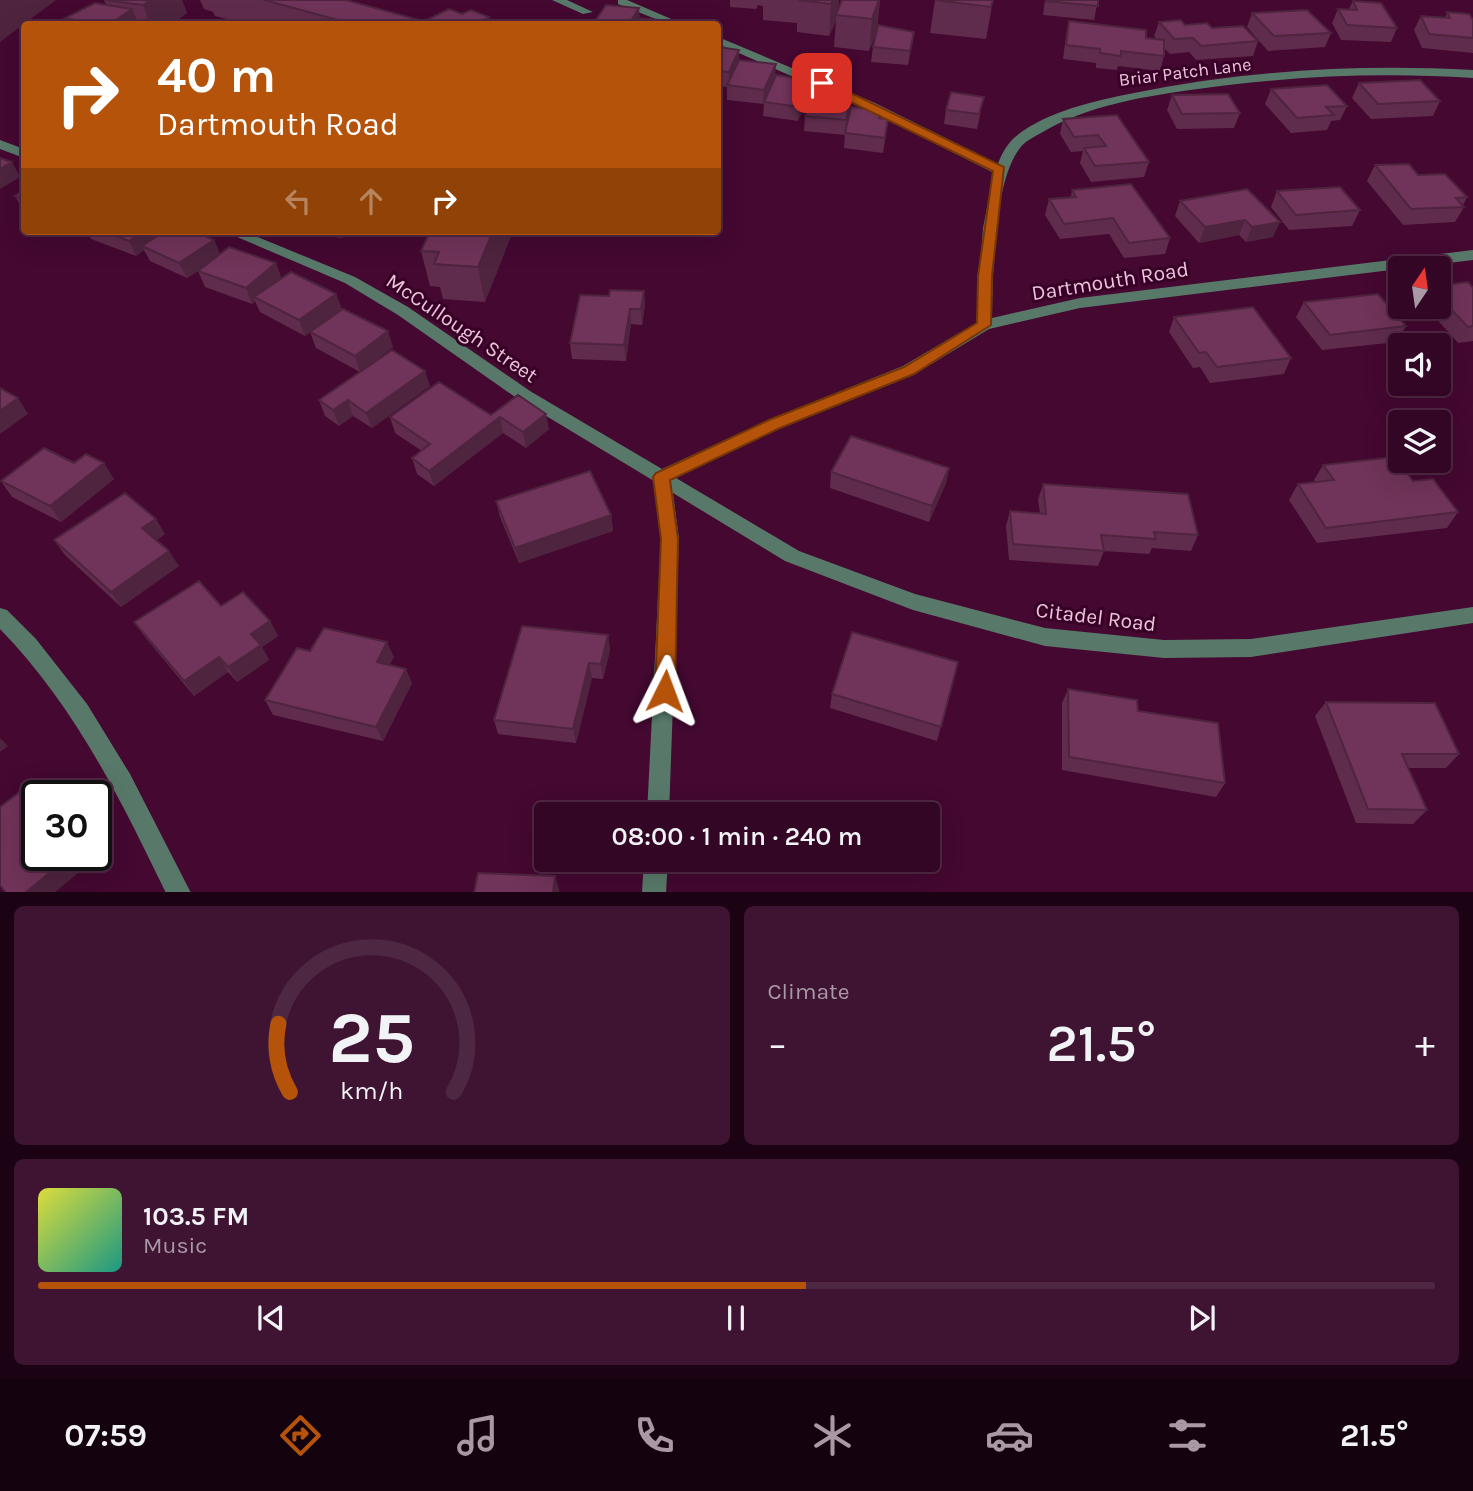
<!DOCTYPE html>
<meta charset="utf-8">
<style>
:root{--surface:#330625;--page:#3e1432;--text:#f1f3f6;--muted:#a999a7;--line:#4e2742;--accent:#b45309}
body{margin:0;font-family:Karla,sans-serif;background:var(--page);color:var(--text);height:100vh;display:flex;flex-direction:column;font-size:26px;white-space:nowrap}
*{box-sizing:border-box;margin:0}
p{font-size:23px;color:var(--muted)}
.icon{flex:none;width:38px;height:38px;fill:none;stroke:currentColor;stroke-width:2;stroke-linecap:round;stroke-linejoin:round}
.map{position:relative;height:892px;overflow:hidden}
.sheet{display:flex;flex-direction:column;gap:14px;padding:14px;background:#1c0314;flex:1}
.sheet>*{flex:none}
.top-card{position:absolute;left:21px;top:21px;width:700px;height:214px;border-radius:7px;box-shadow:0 7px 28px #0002,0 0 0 2px var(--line);background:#b45309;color:#fff;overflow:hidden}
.needle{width:46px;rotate:13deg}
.tools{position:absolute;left:1388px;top:256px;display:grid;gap:14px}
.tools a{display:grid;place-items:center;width:63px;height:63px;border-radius:7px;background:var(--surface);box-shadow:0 7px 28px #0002,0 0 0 2px var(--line);font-size:35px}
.speed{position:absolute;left:21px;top:780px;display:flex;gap:14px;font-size:35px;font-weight:700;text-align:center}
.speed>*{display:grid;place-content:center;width:91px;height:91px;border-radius:50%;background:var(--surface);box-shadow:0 7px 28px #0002,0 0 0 2px var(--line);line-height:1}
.speed .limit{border:4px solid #111;border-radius:10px;background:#fff;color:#111}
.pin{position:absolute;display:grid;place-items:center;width:60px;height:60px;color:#fff;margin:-30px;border-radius:14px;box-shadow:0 4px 10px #0006}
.me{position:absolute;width:77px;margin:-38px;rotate:3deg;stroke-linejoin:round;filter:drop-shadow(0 0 5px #0008)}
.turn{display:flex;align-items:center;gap:24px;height:147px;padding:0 21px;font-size:32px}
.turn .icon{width:91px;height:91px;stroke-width:2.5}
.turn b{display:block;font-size:49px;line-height:60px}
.lanes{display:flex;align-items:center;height:66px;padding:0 21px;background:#0003;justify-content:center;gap:35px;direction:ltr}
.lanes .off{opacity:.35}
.big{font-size:52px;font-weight:600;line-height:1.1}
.sheet .card{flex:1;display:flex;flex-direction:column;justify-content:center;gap:10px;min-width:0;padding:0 24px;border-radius:10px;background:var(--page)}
.sheet .dial{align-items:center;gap:0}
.dial svg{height:182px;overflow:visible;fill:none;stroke:var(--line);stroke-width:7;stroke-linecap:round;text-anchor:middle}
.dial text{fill:var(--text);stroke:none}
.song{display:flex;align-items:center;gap:21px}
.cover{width:84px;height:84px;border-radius:10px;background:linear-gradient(135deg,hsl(60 70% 55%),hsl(170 70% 35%))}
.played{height:7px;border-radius:4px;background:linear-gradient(90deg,var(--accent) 55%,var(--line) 55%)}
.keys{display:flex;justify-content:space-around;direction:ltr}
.heat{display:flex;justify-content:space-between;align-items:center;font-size:38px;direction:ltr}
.sheet .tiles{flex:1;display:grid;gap:14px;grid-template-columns:1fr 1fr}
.card:last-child{grid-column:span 2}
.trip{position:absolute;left:534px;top:802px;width:406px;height:70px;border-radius:7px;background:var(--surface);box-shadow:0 7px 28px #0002,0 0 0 2px var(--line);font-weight:600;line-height:70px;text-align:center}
.tabs{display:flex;height:112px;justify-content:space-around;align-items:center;background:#14020f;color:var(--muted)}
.tabs .icon{width:49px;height:49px}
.tabs .selected{color:var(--accent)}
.tabs b{font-size:32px;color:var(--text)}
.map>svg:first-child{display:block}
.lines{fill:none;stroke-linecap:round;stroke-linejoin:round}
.minor{fill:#587969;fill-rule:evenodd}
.wall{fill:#602c4d}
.shaded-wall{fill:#4e243e}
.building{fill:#703359;stroke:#4e243e;stroke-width:2}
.route{fill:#b45309;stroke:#753606;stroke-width:2}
.labels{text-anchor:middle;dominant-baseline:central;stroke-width:6;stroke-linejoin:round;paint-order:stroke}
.far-street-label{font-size:18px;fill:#eac5da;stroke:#380027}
.street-label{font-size:21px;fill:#eac5da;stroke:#380027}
</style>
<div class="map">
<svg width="1473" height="893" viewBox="0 0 1473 893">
<rect width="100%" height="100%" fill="#440831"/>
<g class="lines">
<!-- minor -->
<path class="minor" d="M552,0H567L593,12L583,14Z
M618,0H627L683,24H668L618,4Z
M718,37L875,103L998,164C1001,155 1007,144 1015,137C1047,111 1094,101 1134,93C1245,70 1360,64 1473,70V78C1381,72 1289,76 1198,89C1146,96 1088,105 1041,133C1034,137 1025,141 1020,148C993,183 993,274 992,318L1080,298L1473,250V260L1080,308L989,329L915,374L781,428L676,478L799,551L915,594L1045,628L1164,640L1251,639L1473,607V623L1251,657L1164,658L1045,646L913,610L785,561L673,493L679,539L669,814H647L661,539L654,481L518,399L398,315L345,283L223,231H243L355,277L408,307L530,391L662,469L769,420L903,366L976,323L983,228L994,173L867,109L718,44Z
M0,140L24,149V158L0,149Z
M0,608L7,610L36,639L87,704L130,774L191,893H166C120,798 74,705 0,629Z
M644,859H668L666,893H642Z"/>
</g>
<!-- wall -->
<path class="wall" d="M104,0H182L187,13L172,24H63L67,22L65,18L106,4Z
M200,0H346L416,19L417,24H246L215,16L213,12L204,9Z
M730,0H839L838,11L842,0H880L877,30L869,51L834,47L836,21L829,36L797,32V23L763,20V6L758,5L756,9L730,7Z
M935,0H993L986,39L930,33Z
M1045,0H1098L1094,20L1043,15Z
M1353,1L1397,28L1391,42L1341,40L1332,23L1338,9H1349Z
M1447,12L1473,20V53L1422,48L1414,30L1421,16L1445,18Z
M1252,13L1331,33L1325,47L1268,51L1247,27Z
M1069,21L1146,38L1157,39L1154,36L1159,22L1212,28L1258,41L1253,56L1196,60L1189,52L1170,54L1164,48V56L1160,71L1118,66L1117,70L1096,68V63L1063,59L1066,35Z
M914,32L908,65L871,62L873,47Z
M718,47L739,50V60L775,77L802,79V85L808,86L807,101L798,121L763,116L764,104L727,100V87L718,86Z
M1359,83L1440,101L1433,116L1371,119L1352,98Z
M1271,89L1347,106L1340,120L1331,121L1327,130L1291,133L1265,104Z
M845,94V102L849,117L880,118L886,134L883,153L844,148L845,134V135L804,131L805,116Z
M1172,95L1240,113L1234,128L1177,129L1167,110Z
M946,110L981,111L977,129L944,124Z
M1117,115L1149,162L1144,177L1091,182L1080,163L1083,151L1071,152L1060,134L1063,119Z
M1375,165L1418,175L1467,197L1463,205L1464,207L1455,222L1403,225L1367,181Z
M1247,189L1273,237L1246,242L1239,235L1199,243L1175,216L1180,201Z
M24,190V212L15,196Z
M1072,190L1170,238L1165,254L1124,258L1109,234L1060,239L1045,215L1049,199L1071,197Z
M1277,191L1360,210L1352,226L1289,230L1271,207Z
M87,231H194L214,240L220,254L276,263L281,278L336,294L342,310L393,347L360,372L316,348L310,332L305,336L260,312L255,301L252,304L205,287L198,271L187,278L150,261L144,250L136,256L91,239Z
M296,231H347L342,238Z
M442,231H513L485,302L443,299L440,287L430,286L421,251L442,232Z
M1438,286L1473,288V341L1458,343L1425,306H1438Z
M644,291L645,306L642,325L631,324L626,361L572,359L570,343L609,296Z
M1304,302L1406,326L1397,342L1322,350L1296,317Z
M1174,317L1291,358L1284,374L1210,383L1200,367L1193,368L1169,332Z
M430,386L372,428L353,416L339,426L325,416L319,400Z
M491,415L549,429L526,448L503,433L434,486L417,474L412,458L422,451L395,433L390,417Z
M74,463L114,479L61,522L12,497L1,481Z
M1323,465L1413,481L1458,512L1447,528L1317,543L1289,500L1298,484L1316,482L1314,480Z
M949,468L946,483L929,522L830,488L831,472Z
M1043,484L1198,535L1191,551L1152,548L1149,554L1104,551L1098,566L1009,560L1006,526L1010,511L1040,513L1038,500Z
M496,501L611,515L613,531L519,563L500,517Z
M165,534L157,540L179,566L121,607L65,555L54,540Z
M221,606L270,621L278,636L262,647L269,660L237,682L228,672L194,696L145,637L134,622Z
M608,635L610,650L603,679L592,678L576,743L498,734L494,720Z
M310,651L394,657L389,665L412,683L383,741L273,715L265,700Z
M958,662L937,741L830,708L832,694Z
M1068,689L1138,711L1225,783L1216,797L1062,770V703Z
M1326,702L1459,754L1446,768H1408L1427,810L1413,824L1356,823L1315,716Z"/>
<!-- shaded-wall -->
<path class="shaded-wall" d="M0,0H56L0,42Z
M150,0H182L187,13L172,24H150L143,5Z
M833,0H839L838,15H836V21L829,36L831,4Z
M879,0L877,30L869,51L872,19Z
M639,8L640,23L638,24H629Z
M132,9L139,24H110Z
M489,17L491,24H479V22Z
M416,19L417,24H408Z
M914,32L912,46L908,65L910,51Z
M739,50V64L729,87V72Z
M776,64L775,79L764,102L763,104L764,90Z
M808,86L807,101L798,121L799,107Z
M850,102L849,117L845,135L846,120Z
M12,162L20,177L0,189V169Z
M1245,220L1239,235L1199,243L1205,227Z
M1280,222L1273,237L1246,242L1252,227Z
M143,231H167L142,246L144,250L136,256L129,241Z
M339,231H347L342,238Z
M493,231H513L485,302L478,267Z
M214,240L221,256L187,278L179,263Z
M276,263L282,279L254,297L255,301L252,304L246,288Z
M644,291L645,306L642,325L641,309Z
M336,294L342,310L305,336L299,320Z
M630,309L631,324L626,361L624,345Z
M388,331L393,347L360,372L355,356Z
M425,371L430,386L372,428L366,413Z
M18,398L28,414L0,434V411Z
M348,400L353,416L339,426L333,410Z
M546,414L549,429L526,448L523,432Z
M500,417L503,433L434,486L429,471Z
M104,463L114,479L61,522L50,506Z
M949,468L946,483L929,522L932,506Z
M611,515L613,531L519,563L515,548Z
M156,519L165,534L152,543L142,528Z
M169,551L179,566L121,607L111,592Z
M270,621L278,636L262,647L269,660L237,682L228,667L251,634Z
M608,635L610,650L603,679L601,664Z
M387,642L394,657L383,676L377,662Z
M219,657L228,672L194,696L184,681Z
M589,663L592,678L576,743L573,729Z
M406,669L412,683L383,741L376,727Z
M0,738L8,746L0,752Z
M70,856H96L97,857L54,893H25Z
M555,876L559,889V893H553Z"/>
<!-- building -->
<path class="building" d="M105,0H150L143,5Z
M264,0H346L416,19L408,24H352H353Z
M798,0H833L831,4Z
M842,0H879L872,19L836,15Z
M935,0H993L991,7Z
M1046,0H1098V6L1046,1Z
M1353,1L1381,3L1397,28L1347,25L1338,9L1357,10Z
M95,3L132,9L110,24H63L71,19L65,18Z
M606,5L639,8L629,24H593Z
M449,9L462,14L471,10L489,17L479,22L484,24H418Z
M1307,10L1331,33L1274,36L1252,13Z
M1447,12L1469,14L1473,20V38L1429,34L1421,16L1450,18Z
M637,18L671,21L669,24H634Z
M1181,20L1185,25L1207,23L1212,28L1243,26L1258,41L1201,46L1193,38L1174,39L1159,22Z
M1069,21L1146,30V38L1164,40V56L1121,51V56L1100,53V49L1066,45Z
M878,25L914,32L910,51L873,47Z
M718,47L739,50L729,72L718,71Z
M739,60L776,64L764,90L727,85Z
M776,75L802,79L799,85L808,86L799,107L764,102Z
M1420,80L1440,101L1378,104L1359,83Z
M1327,85L1347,106L1326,107L1334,115L1297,118L1271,89Z
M811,91L845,94L844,102H850L846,120L805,116Z
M951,92L984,97L979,114L946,110Z
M1228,94L1240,113L1182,114L1172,95Z
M851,107L880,110L879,118L888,119L885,138L845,133Z
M1117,115L1149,162L1095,166L1084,148L1106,146L1098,135L1074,137L1063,119Z
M0,158L12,162L0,169Z
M1409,164L1418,175L1445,174L1467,197L1456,198L1464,207L1411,209L1375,165Z
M1131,184L1170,238L1129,243L1113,218L1064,224L1049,199L1076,197L1072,190Z
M1340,187L1360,210L1296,215L1277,191Z
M1247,189L1280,222L1252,227L1245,220L1205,227L1180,201Z
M24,190V200L15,196Z
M104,231H143L129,241Z
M165,231H194L214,240L179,263L142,246Z
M430,231L443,232L444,231H493L478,267L434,264L439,252L421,251Z
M229,247L276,263L246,288L198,271Z
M291,272L336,294L299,320L254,297Z
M1468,282L1473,288V326L1468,327L1438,296V286Z
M610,290L644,291L641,309H630L624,345L570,343L580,295L609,296Z
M1378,294L1406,326L1330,335L1304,302Z
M1253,307L1291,358L1217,367L1206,352L1199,353L1174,317Z
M343,309L388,331L355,356L310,332Z
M392,350L425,371L366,413L348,400L333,410L319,400Z
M439,382L491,415L518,395L546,414L523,432L500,417L429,471L412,458L430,444L390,417Z
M0,388L18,398L0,411Z
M851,436L949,468L932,506L831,472Z
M44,448L74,463L86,454L104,463L50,506L1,481Z
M1394,457L1413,481L1433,479L1458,512L1326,528L1298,484L1334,480L1323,465Z
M590,471L611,515L515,548L496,501Z
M1043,484L1188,494L1198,535L1154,532L1156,539L1101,535L1104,551L1013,544L1010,511L1046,514Z
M125,493L156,519L142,528L169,551L111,592L54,540Z
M199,581L221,606L243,592L270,621L251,634L261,645L228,667L219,657L184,681L134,622Z
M522,626L608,635L601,664L589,663L573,729L494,720Z
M324,628L387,642L377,662L406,669L376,727L265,700L297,648L310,651Z
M852,632L958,662L941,727L832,694Z
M1068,689L1137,700L1138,711L1218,723L1225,783L1069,757Z
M1326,702L1435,703L1459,754H1402L1427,810L1368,809Z
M30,784L41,796H37V856H70L25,893H6L0,885V807Z
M478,873L555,876L553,893H474Z"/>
<!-- route -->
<path class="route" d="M818,81H826L1004,167L992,276L991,325L914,374L780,428L670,480L678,539L675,691L672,697L665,699L658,697L655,691L661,539L653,477L656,473L769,420L904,367L977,323L978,276L993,171L818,86Z"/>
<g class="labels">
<!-- far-street labels -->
<g class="far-street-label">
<text transform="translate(1185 72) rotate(-7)">Briar Patch Lane</text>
</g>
<!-- street labels -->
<g class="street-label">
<text transform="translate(1110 281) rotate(-9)">Dartmouth Road</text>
<text transform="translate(462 328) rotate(34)">McCullough Street</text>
<text transform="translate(1096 617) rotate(7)">Citadel Road</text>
</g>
</g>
</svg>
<div class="tools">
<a><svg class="needle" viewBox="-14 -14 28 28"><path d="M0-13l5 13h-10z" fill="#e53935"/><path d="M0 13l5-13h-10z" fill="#a999a7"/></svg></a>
<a><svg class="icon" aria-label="sound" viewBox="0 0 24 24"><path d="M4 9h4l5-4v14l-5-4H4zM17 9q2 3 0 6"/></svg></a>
<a><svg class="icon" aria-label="layers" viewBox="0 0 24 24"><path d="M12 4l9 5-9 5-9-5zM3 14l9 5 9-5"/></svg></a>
</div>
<div class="speed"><div class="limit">30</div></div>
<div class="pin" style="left:822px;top:83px;background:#d93025"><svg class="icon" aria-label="arrive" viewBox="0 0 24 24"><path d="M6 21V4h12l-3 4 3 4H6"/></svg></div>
<svg class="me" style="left:665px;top:691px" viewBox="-20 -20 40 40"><path d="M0-17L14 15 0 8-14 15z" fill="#b45309" stroke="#fff" stroke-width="4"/></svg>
<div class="trip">08:00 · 1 min · 240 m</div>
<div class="top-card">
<div class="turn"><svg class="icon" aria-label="right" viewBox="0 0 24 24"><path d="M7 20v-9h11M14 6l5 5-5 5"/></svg><div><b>40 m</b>Dartmouth Road</div></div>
<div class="lanes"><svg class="icon off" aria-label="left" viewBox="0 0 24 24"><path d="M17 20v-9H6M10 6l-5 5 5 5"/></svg><svg class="icon off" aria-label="ahead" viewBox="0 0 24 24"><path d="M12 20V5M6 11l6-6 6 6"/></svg><svg class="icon" aria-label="right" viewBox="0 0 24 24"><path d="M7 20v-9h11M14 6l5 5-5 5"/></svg></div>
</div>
</div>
<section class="sheet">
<div class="tiles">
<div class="card dial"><svg viewBox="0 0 100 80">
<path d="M14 69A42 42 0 1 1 86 69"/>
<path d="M14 69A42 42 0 0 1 9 39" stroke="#b45309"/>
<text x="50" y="56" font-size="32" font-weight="700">25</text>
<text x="50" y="72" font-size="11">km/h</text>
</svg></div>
<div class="card"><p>Climate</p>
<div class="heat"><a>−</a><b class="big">21.5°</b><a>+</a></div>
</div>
<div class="card">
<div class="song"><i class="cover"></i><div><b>103.5 FM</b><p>Music</p></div></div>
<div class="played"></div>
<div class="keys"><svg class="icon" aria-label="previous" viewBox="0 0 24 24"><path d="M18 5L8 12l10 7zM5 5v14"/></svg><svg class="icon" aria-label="pause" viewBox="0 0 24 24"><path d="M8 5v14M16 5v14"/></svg><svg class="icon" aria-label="next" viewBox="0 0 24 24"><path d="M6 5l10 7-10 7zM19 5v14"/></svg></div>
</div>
</div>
</section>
<nav class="tabs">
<b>07:59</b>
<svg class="icon selected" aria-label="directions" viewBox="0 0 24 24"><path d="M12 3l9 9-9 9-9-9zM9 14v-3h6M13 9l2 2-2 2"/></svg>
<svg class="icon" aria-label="music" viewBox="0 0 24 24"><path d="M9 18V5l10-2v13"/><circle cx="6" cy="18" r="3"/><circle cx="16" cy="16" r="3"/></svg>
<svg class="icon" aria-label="phone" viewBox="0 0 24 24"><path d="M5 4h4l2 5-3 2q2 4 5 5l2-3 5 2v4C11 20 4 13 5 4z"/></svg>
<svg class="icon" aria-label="climate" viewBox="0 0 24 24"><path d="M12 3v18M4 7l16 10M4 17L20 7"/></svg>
<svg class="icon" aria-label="car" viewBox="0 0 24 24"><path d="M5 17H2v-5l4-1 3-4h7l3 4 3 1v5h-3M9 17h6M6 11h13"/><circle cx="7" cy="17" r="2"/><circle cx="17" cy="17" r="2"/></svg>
<svg class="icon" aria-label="filters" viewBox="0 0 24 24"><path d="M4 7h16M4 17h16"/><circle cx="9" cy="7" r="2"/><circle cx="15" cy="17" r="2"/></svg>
<b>21.5°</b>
</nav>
